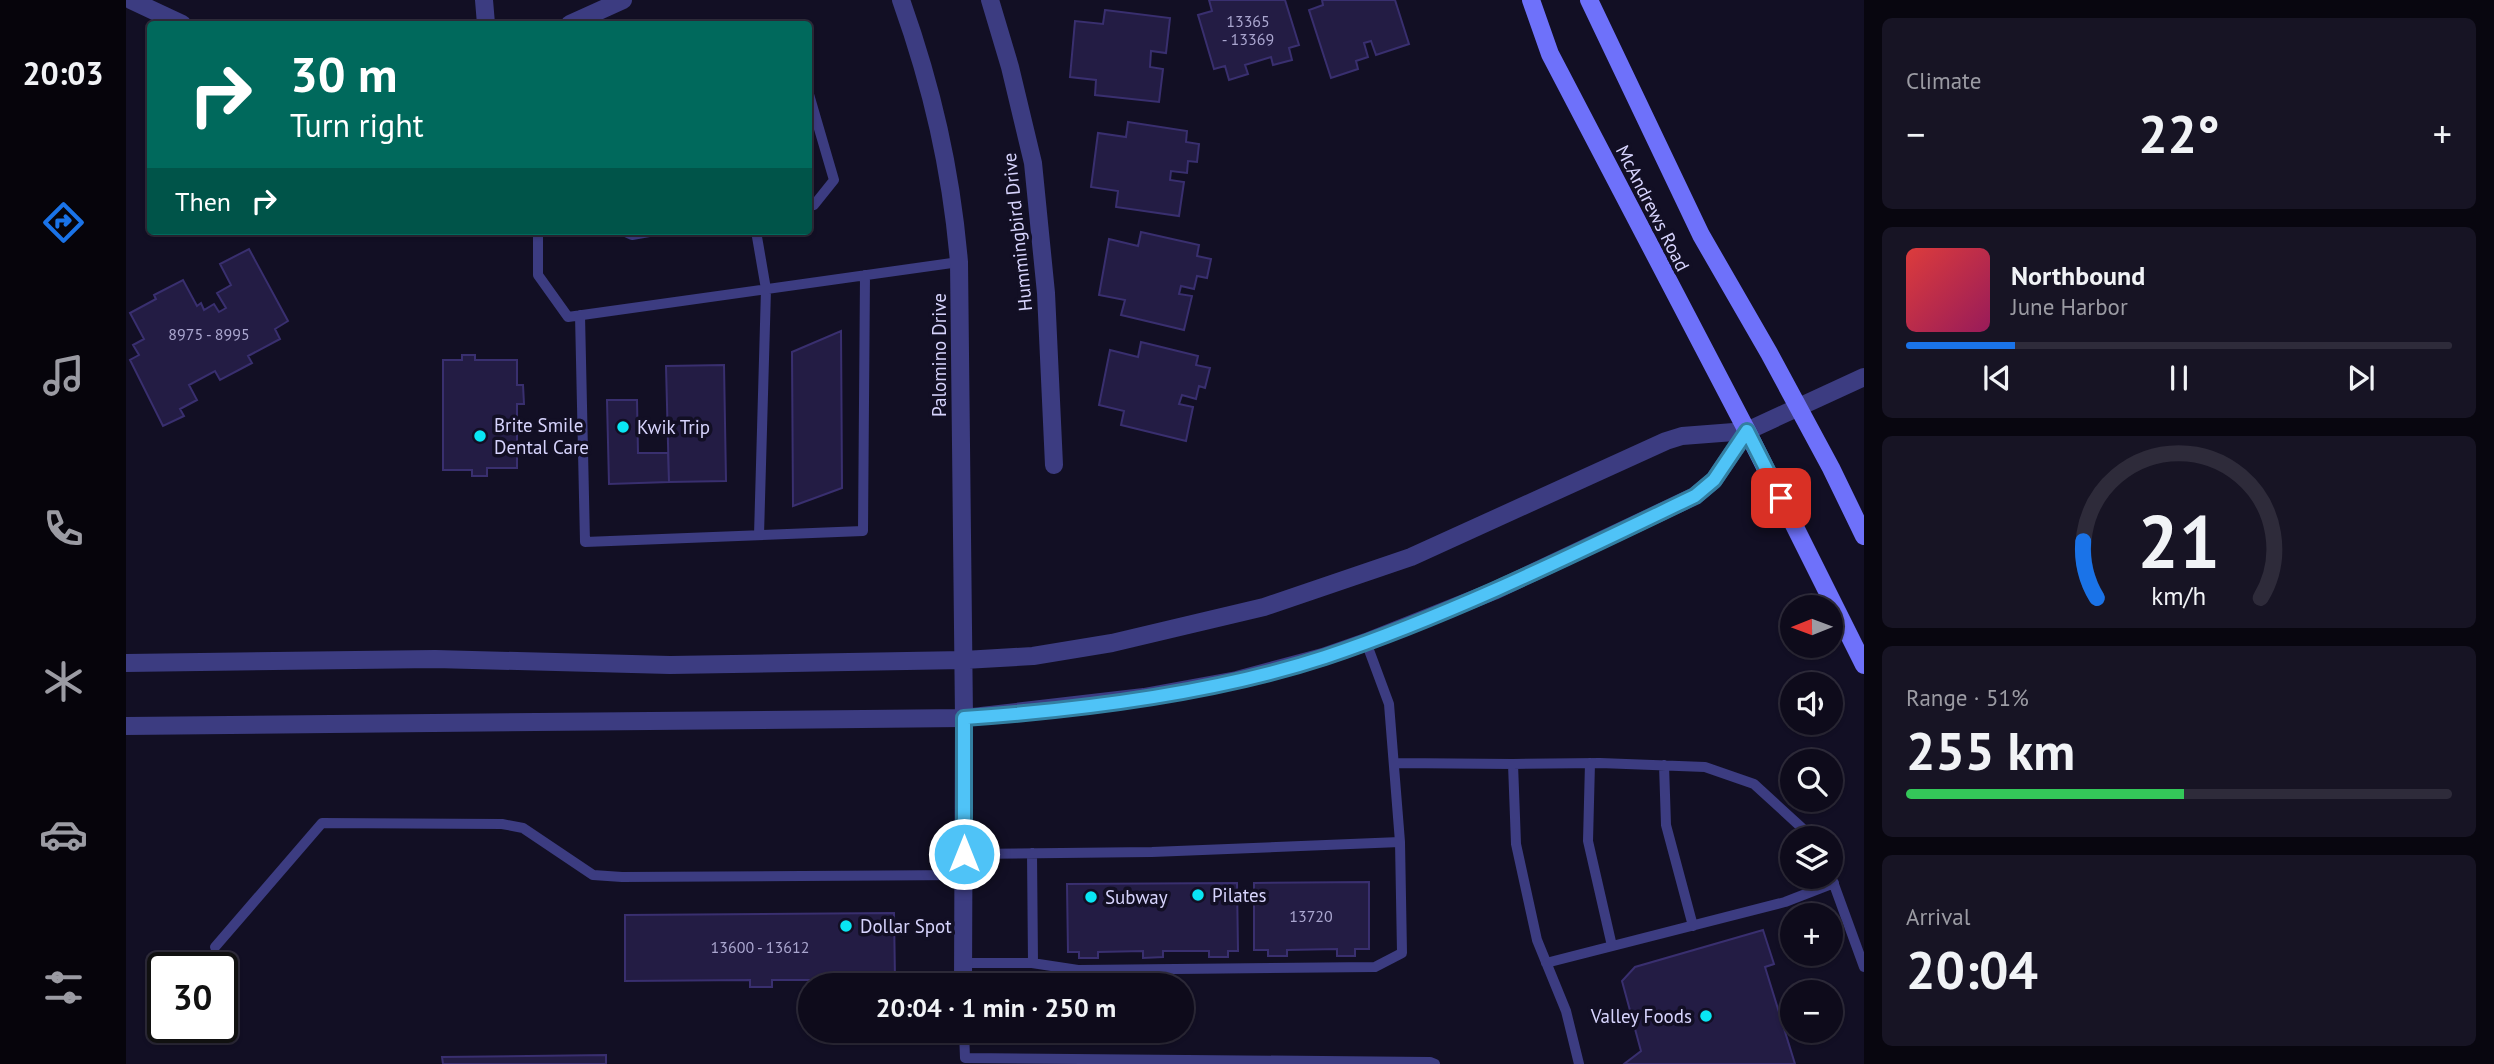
<!DOCTYPE html>
<meta charset="utf-8">
<style>
:root{--surface:#0e0b1b;--page:#171424;--text:#f1f3f6;--muted:#9b9ba3;--line:#2e2b3a;--accent:#1a73e8}
body{margin:0;font-family:"PT Sans",sans-serif;background:var(--page);color:var(--text);height:100vh;display:flex;flex-direction:column;font-size:26px;white-space:nowrap}
*{box-sizing:border-box;margin:0}
p{font-size:23px;color:var(--muted)}
.icon{flex:none;width:38px;height:38px;fill:none;stroke:currentColor;stroke-width:2;stroke-linecap:round;stroke-linejoin:round}
.map{position:relative;flex:1;overflow:hidden}
.side{display:flex;flex-direction:column;gap:18px;padding:18px;background:#08060f;width:630px}
.side>*{flex:none}
.top-card{position:absolute;left:21px;top:21px;width:665px;height:214px;border-radius:7px;box-shadow:0 2px 5px #0004,0 0 0 2px var(--line);background:#00695c;color:#fff;overflow:hidden}
.needle{width:46px;rotate:269deg}
.buttons{position:absolute;left:1654px;top:595px;display:grid;gap:14px}
.buttons a{display:grid;place-items:center;width:63px;height:63px;border-radius:50%;background:var(--surface);box-shadow:0 2px 5px #0004,0 0 0 2px var(--line);font-size:35px}
.speed{position:absolute;left:21px;top:952px;display:flex;gap:14px;font-size:35px;font-weight:700;text-align:center}
.speed>*{display:grid;place-content:center;width:91px;height:91px;border-radius:50%;background:var(--surface);box-shadow:0 2px 5px #0004,0 0 0 2px var(--line);line-height:1}
.speed .limit{border:4px solid #111;border-radius:10px;background:#fff;color:#111}
.pin{position:absolute;display:grid;place-items:center;width:60px;height:60px;color:#fff;margin:-30px;border-radius:14px;box-shadow:0 4px 10px #0006}
.me{position:absolute;width:77px;margin:-38px;rotate:0deg;stroke-linejoin:round;filter:drop-shadow(0 0 5px #0008)}
.turn{display:flex;align-items:center;gap:24px;height:147px;padding:0 28px;font-size:32px}
.turn .icon{width:91px;height:91px;stroke-width:2.5}
.turn b{display:block;font-size:49px;line-height:60px}
.then{display:flex;align-items:center;height:66px;padding:0 28px;background:#0003;gap:14px;font-size:26px}
.big{font-size:52px;font-weight:700;line-height:1.1}
.side .tile{flex:1;display:flex;flex-direction:column;justify-content:center;gap:10px;min-width:0;padding:0 24px;border-radius:10px;background:var(--page)}
.side .dial{align-items:center;gap:0}
.dial svg{height:182px;overflow:visible;fill:none;stroke:var(--line);stroke-width:7;stroke-linecap:round;text-anchor:middle}
.dial text{fill:var(--text);stroke:none}
.song{display:flex;align-items:center;gap:21px}
.cover{width:84px;height:84px;border-radius:10px;background:linear-gradient(135deg,hsl(0 70% 55%),hsl(330 70% 35%))}
.played{height:7px;border-radius:4px;background:linear-gradient(90deg,var(--accent) 20%,var(--line) 20%)}
.keys{display:flex;justify-content:space-around;direction:ltr}
.heat{display:flex;justify-content:space-between;align-items:center;font-size:38px;direction:ltr}
.charge{height:10px;border-radius:5px;background:linear-gradient(90deg,#34c759 51%,var(--line) 0)}
.trip{position:absolute;left:672px;top:973px;width:396px;height:70px;border-radius:35px;background:var(--surface);box-shadow:0 2px 5px #0004,0 0 0 2px var(--line);font-weight:700;line-height:70px;text-align:center}
main{display:flex;flex:1;min-height:0}
.dock{display:flex;flex-direction:column;width:126px;justify-content:space-around;align-items:center;background:#06040b;color:var(--muted)}
.dock .icon{width:49px;height:49px}
.dock .selected{color:var(--accent)}
.dock b{font-size:32px;color:var(--text)}
.map>svg:first-child{display:block}
.building{fill:#231c44;stroke:#392f6f;stroke-width:2}
.lines{fill:none;stroke-linecap:round;stroke-linejoin:round}
.service{stroke:#3c3c81;stroke-width:10}
.minor{stroke:#3c3c81;stroke-width:18}
.tertiary{stroke:#3c3c81;stroke-width:18}
.secondary{stroke:#6e71fa;stroke-width:18}
.route-casing{stroke:#337fa1;stroke-width:18}
.route{stroke:#4fc3f7;stroke-width:12}
.poi-dot{fill:#09e6f4;stroke:#120f24;stroke-width:2.5}
.labels{text-anchor:middle;dominant-baseline:central;stroke-width:7;stroke-linejoin:round;paint-order:stroke}
.number-label{font-size:16px;fill:#aaa6cf}
.street-label{font-size:19px;fill:#d7d4fd;stroke:#120f24}
.poi-label{font-size:19px;fill:#d7d4fd;stroke:#120f24;text-anchor:start}
</style>
<main>
<nav class="dock">
<b>20:03</b>
<svg class="icon selected" aria-label="directions" viewBox="0 0 24 24"><path d="M12 3l9 9-9 9-9-9zM9 14v-3h6M13 9l2 2-2 2"/></svg>
<svg class="icon" aria-label="music" viewBox="0 0 24 24"><path d="M9 18V5l10-2v13"/><circle cx="6" cy="18" r="3"/><circle cx="16" cy="16" r="3"/></svg>
<svg class="icon" aria-label="phone" viewBox="0 0 24 24"><path d="M5 4h4l2 5-3 2q2 4 5 5l2-3 5 2v4C11 20 4 13 5 4z"/></svg>
<svg class="icon" aria-label="climate" viewBox="0 0 24 24"><path d="M12 3v18M4 7l16 10M4 17L20 7"/></svg>
<svg class="icon" aria-label="car" viewBox="0 0 24 24"><path d="M5 17H2v-5l4-1 3-4h7l3 4 3 1v5h-3M9 17h6M6 11h13"/><circle cx="7" cy="17" r="2"/><circle cx="17" cy="17" r="2"/></svg>
<svg class="icon" aria-label="filters" viewBox="0 0 24 24"><path d="M4 7h16M4 17h16"/><circle cx="9" cy="7" r="2"/><circle cx="15" cy="17" r="2"/></svg>
</nav>
<div class="map">
<svg width="1738" height="1064" viewBox="0 0 1738 1064">
<rect width="100%" height="100%" fill="#120f24"/>
<!-- building -->
<path class="building" d="M1083,0H1159L1173,45L1163,48L1166,60L1147,65L1145,57L1119,65L1122,74L1103,80L1099,66L1088,69L1072,15L1086,11Z
M1196,0H1269L1283,44L1250,55L1245,41L1238,43L1242,57L1230,61L1232,69L1205,78L1183,10L1197,5Z
M979,10L1044,18L1040,53L1025,51L1024,67L1037,69L1033,102L969,95L970,80L944,77L949,21L977,24Z
M1002,122L1061,131L1060,142L1073,144L1071,162L1062,161L1061,173L1045,171L1044,180L1058,182L1053,216L990,207L992,191L965,187L972,133L1000,137Z
M1015,232L1073,245L1071,256L1085,259L1081,278L1071,276L1068,289L1055,286L1053,294L1066,296L1058,330L995,315L999,300L973,295L983,239L1012,246Z
M123,249L162,321L149,329L154,339L122,356L126,363L94,380L89,371L63,385L71,400L54,409L58,416L37,426L4,360L13,355L7,345L18,339L4,313L30,299L28,295L57,280L71,306L75,303L78,310L88,304L93,312L100,308L91,293L105,285L94,264Z
M715,331L716,488L667,506L666,352Z
M1015,342L1072,356L1070,365L1084,368L1079,388L1073,386L1070,399L1056,395L1053,404L1067,407L1060,441L995,425L998,411L973,405L984,350L1012,357Z
M336,355H349V360H391V385H397L398,404H391V468H361V476H346V470H317V360H336Z
M598,365L600,481L543,482L540,366Z
M481,400H511L512,453H542L543,482L483,484Z
M1243,882V949H1229V956H1211V949L1161,950V956H1142V950H1128V883Z
M1111,883L1112,951H1102V957H1083V951H1037V957L1017,958V951L972,952V958H953V952H942L941,884Z
M768,913L769,980H646V987H624V980L499,981V915Z
M1637,930L1648,964L1639,967L1669,1064H1498L1515,1051L1496,981L1509,967Z
M480,1055V1064H317L316,1057Z"/>
<g class="lines">
<!-- service -->
<path class="service" d="M682,91L708,180L688,205L682,206
M412,231V275L442,317L833,262
M497,231L506,235L529,231
M630,231L640,289L633,535
M454,315L459,542L737,531L739,275
M1270,763L1387,764
M1464,763L1462,841L1486,946
M1538,765L1540,825L1567,926
M838,854L1026,852L1274,842L1263,704L1240,642
M1706,879L1738,967
M89,947L196,823L376,824L397,828L467,875L496,877L838,875
M837,963H907L906,853
M906,963L952,970L1249,967L1276,953L1274,842
M1420,963L1659,902L1708,883
M838,1031L839,1058L1304,1062L1309,1064
M1453,1064L1440,1011L1411,940L1390,844L1387,764L1474,763L1579,767L1628,784L1676,828L1682,838"/>
<!-- minor -->
<path class="minor" d="M5,0L56,24
M358,0L360,24
M864,0L884,67L907,163L920,293L928,465
M444,24L497,0
M837,985L838,718"/>
<!-- tertiary -->
<path class="tertiary" d="M775,0C806,87 825,169 833,262L838,718
M0,663L309,659L544,665L838,660L907,656L986,643L1138,607L1285,557L1540,441L1556,436L1621,431L1738,377
M0,726L838,718L1018,697L1111,680L1197,657L1240,642L1368,591L1569,496L1588,480L1621,431"/>
<!-- secondary -->
<path class="secondary" d="M1405,0L1424,54L1621,431L1738,665
M1463,0L1575,235L1643,353L1705,468L1738,536"/>
</g>
<g class="lines">
<defs>
<path id="route" d="M838,854V718C953,710 1089,693 1199,657C1327,614 1448,554 1569,496L1588,480L1621,431L1655,498"/>
</defs>
<!-- route casing -->
<use href="#route" class="route-casing"/>
<!-- route -->
<use href="#route" class="route"/>
</g>
<!-- markers -->
<g class="poi-dot">
<circle cx="497" cy="427" r="7"/>
<circle cx="354" cy="436" r="7"/>
<circle cx="1072" cy="895" r="7"/>
<circle cx="965" cy="897" r="7"/>
<circle cx="720" cy="926" r="7"/>
<circle cx="1580" cy="1016" r="7"/>
</g>
<g class="labels">
<!-- number labels -->
<g class="number-label">
<text x="1122" y="21">13365<tspan x="1122" dy="18">- 13369</tspan></text>
<text x="83" y="334">8975 - 8995</text>
<text x="1185" y="916">13720</text>
<text x="634" y="947">13600 - 13612</text>
</g>
<!-- street labels -->
<g class="street-label">
<text transform="translate(1527 208) rotate(63)">McAndrews Road</text>
<text transform="translate(891 232) rotate(-96)">Hummingbird Drive</text>
<text transform="translate(813 355) rotate(-90)">Palomino Drive</text>
</g>
<!-- poi labels -->
<g class="poi-label">
<text x="368" y="425">Brite Smile<tspan x="368" dy="22">Dental Care</tspan></text>
<text x="511" y="427">Kwik Trip</text>
<text x="1086" y="895">Pilates</text>
<text x="979" y="897">Subway</text>
<text x="734" y="926">Dollar Spot</text>
<text x="1566" y="1016" text-anchor="end">Valley Foods</text>
</g>
</g>
</svg>
<div class="buttons">
<a><svg class="needle" viewBox="-14 -14 28 28"><path d="M0-13l5 13h-10z" fill="#e53935"/><path d="M0 13l5-13h-10z" fill="#9b9ba3"/></svg></a>
<a><svg class="icon" aria-label="sound" viewBox="0 0 24 24"><path d="M4 9h4l5-4v14l-5-4H4zM17 9q2 3 0 6"/></svg></a>
<a><svg class="icon" aria-label="search" viewBox="0 0 24 24"><circle cx="10" cy="10" r="6"/><path d="M15 15l6 6"/></svg></a>
<a><svg class="icon" aria-label="layers" viewBox="0 0 24 24"><path d="M12 4l9 5-9 5-9-5zM3 14l9 5 9-5"/></svg></a>
<a>+</a>
<a>−</a>
</div>
<div class="speed"><div class="limit">30</div></div>
<div class="pin" style="left:1655px;top:498px;background:#d93025"><svg class="icon" aria-label="arrive" viewBox="0 0 24 24"><path d="M6 21V4h12l-3 4 3 4H6"/></svg></div>
<svg class="me" style="left:838px;top:854px" viewBox="-20 -20 40 40"><circle r="17" fill="#4fc3f7" stroke="#fff" stroke-width="3"/><path d="M0-11L8 9 0 5-8 9z" fill="#fff"/></svg>
<div class="trip">20:04 · 1 min · 250 m</div>
<div class="top-card">
<div class="turn"><svg class="icon" aria-label="right" viewBox="0 0 24 24"><path d="M7 20v-9h11M14 6l5 5-5 5"/></svg><div><b>30 m</b>Turn right</div></div>
<div class="then">Then<svg class="icon" aria-label="right" viewBox="0 0 24 24"><path d="M7 20v-9h11M14 6l5 5-5 5"/></svg></div>
</div>
</div>
<section class="side">
<div class="tile"><p>Climate</p>
<div class="heat"><a>−</a><b class="big">22°</b><a>+</a></div>
</div>
<div class="tile">
<div class="song"><i class="cover"></i><div><b>Northbound</b><p>June Harbor</p></div></div>
<div class="played"></div>
<div class="keys"><svg class="icon" aria-label="previous" viewBox="0 0 24 24"><path d="M18 5L8 12l10 7zM5 5v14"/></svg><svg class="icon" aria-label="pause" viewBox="0 0 24 24"><path d="M8 5v14M16 5v14"/></svg><svg class="icon" aria-label="next" viewBox="0 0 24 24"><path d="M6 5l10 7-10 7zM19 5v14"/></svg></div>
</div>
<div class="tile dial"><svg viewBox="0 0 100 80">
<path d="M14 69A42 42 0 1 1 86 69"/>
<path d="M14 69A42 42 0 0 1 8 44" stroke="#1a73e8"/>
<text x="50" y="56" font-size="32" font-weight="700">21</text>
<text x="50" y="72" font-size="11">km/h</text>
</svg></div>
<div class="tile"><p>Range · 51%</p><b class="big">255 km</b><div class="charge"></div></div>
<div class="tile"><p>Arrival</p><b class="big">20:04</b></div>
</section>
</main>
